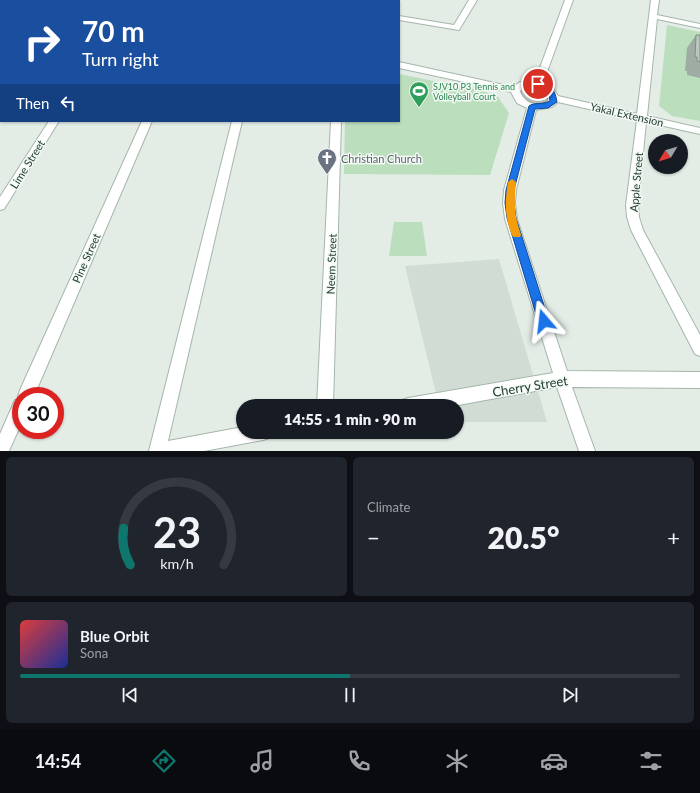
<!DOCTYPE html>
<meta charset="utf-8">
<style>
:root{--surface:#171b24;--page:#20242c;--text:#f1f3f6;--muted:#9ea1a6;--line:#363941;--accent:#0f766e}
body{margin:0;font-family:Lato,sans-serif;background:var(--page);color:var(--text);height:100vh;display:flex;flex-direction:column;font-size:15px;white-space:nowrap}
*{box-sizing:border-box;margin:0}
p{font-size:13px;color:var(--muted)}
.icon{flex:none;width:22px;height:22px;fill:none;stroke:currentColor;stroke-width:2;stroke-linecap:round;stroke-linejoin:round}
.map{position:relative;height:451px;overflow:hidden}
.side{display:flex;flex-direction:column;gap:6px;padding:6px;background:#0d0f14;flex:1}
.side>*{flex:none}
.hud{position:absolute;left:0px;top:0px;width:400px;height:122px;box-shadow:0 1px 3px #0004;background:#1a4fa0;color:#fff;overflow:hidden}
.needle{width:26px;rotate:232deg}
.buttons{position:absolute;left:648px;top:134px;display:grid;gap:8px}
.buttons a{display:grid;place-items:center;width:40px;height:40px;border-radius:50%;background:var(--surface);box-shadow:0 1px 3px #0004;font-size:20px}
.speed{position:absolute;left:12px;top:387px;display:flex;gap:8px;font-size:20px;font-weight:700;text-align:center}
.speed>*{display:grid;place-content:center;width:52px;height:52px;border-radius:50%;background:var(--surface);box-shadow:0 1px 3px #0004;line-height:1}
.speed .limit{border:6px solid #d22;background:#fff;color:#111}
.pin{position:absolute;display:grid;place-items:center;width:34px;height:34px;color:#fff;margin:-17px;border:2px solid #fff;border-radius:50%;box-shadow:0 1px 4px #0007}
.me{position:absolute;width:44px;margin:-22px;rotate:343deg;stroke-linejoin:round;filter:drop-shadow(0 0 3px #0008)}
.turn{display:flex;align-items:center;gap:14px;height:84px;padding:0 16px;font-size:18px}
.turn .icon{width:52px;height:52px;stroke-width:2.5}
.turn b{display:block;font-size:28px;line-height:34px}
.then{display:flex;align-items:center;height:38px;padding:0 16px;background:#0003;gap:8px;font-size:15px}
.big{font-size:30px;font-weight:800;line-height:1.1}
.side .card{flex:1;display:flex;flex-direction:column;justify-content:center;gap:6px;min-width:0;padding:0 14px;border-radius:6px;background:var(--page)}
.side .dial{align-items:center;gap:0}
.dial svg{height:104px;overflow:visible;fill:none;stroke:var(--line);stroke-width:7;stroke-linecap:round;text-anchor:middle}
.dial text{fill:var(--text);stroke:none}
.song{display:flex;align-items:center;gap:12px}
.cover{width:48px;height:48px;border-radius:6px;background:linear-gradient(135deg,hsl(0 70% 55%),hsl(230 70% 35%))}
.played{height:4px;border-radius:2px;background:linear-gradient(90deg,var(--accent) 50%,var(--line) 50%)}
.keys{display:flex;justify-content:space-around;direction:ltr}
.heat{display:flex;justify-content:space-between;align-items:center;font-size:22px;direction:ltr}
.side .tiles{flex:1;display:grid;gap:6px;grid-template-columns:1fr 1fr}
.card:last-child{grid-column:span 2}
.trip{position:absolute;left:236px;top:399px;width:228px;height:40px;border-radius:20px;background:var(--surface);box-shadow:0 1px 3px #0004;font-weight:800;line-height:40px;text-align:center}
.tab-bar{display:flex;height:64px;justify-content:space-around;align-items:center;background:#090b0e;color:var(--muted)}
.tab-bar .icon{width:28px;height:28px}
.tab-bar .selected{color:var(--accent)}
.tab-bar b{font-size:18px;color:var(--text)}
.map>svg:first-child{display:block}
.built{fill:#d1ddd4}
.green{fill:#bbdebd}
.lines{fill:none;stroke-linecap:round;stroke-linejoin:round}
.stream{fill:#8ad2cd;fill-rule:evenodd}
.street-casing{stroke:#a5b5ac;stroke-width:2}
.street{fill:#fff;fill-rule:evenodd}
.wall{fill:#9eaca3}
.building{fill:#b8c8be;stroke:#818c85}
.route{fill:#1a73e8;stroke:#114b97}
.slow{fill:#f59e0b}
.labels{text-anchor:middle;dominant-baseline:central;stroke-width:3;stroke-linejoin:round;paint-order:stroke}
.far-leisure-label{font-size:9px;fill:#27864d;stroke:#f3f9f5;text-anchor:start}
.street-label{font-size:11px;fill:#223e30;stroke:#f3f9f5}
.worship-label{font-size:11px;fill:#5b616d;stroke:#f3f9f5;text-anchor:start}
.near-street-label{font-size:13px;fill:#223e30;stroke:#f3f9f5}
</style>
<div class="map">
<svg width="700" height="451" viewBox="0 0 700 451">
<rect width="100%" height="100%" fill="#e3ede6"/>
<!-- built -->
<path class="built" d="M499,259L547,422H457V406H439L405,266Z"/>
<!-- green -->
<path class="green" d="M667,25L700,32V121L672,116L659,106Z
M399,74L484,91L498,97L509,113L490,175L344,174L345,121H399Z
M394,222H422L427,256H389Z"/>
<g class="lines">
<!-- stream -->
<path class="stream" d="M0,30H1V34H0Z"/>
<defs>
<path id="street" d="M88,0H96L87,1Z
M164,0H173L163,1Z
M237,0H246L236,1Z
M317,0H325L316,1Z
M389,0H397L388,1Z
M469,0H477L459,30L399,20V16L454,25Z
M565,0H573L543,83L553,88L558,96L637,114L651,0H659L657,15L700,24V28L657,19L647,116L700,128V134L646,122L638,205L639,217L643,230L700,335V356L695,354L631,230L627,217L626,205L637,120L558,102L552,107L536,110L516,190L515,203L517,219L567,371L700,372V388L572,387L595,451H579L557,387L453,406H400L402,400L408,398L553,373L505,219L503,203L504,190L527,108L517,103L511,92L399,68V62L513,87L520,82L535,81ZM526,86C534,85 542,87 548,94V101C538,108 524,103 520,91Z
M0,43H1V47H0Z
M1,66V73L0,74V67Z
M49,121H59L4,209L0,210V197Z
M142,121H152L34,396H21V424L9,451H0V434L15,400L19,399L18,396L20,390Z
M232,121H242L168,441L243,427V432H271L269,438L263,440L204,451H149Z
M331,121H341L333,406H317Z"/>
</defs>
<!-- street casing -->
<use href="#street" class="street-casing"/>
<!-- street -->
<use href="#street" class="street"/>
</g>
<!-- wall -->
<path class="wall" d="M696,35H700V78L687,75V71H685L687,48Z"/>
<!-- building -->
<path class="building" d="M696,35H700V62L697,61V57H695Z"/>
<!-- route -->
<path class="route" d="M538,82C550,86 555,88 557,102L548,108L535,109L514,190V203L516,218L549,321L547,324L544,326L540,324L538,321L507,218L505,203L506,190L529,106C534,102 542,105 550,101L549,93L534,84Z"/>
<!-- slow -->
<path class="slow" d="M512,179L516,182C514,204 514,214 521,235L520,237H513C504,219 505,201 508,182Z"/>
<!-- icons -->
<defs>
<symbol id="stadium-pin" viewBox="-11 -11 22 30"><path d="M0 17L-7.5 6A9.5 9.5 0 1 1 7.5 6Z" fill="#2e9e5b" stroke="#f3f9f5"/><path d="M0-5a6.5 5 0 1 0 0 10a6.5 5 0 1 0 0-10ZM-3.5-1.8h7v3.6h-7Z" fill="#fff"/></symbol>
<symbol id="church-pin" viewBox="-11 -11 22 30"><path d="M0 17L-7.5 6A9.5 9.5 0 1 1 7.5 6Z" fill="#6b7280" stroke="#f3f9f5"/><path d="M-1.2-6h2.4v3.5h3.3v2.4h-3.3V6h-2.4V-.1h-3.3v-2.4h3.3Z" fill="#fff"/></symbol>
</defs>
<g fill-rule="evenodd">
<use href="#stadium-pin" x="408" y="80" width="22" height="30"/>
<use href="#church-pin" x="316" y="147" width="22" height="30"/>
</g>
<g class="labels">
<!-- far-leisure labels -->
<g class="far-leisure-label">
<text x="433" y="86">SJV10 P3 Tennis and<tspan x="433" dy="10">Volleyball Court</tspan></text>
</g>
<!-- street labels -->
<g class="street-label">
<text transform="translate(627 114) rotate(13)">Yakal Extension</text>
<text transform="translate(27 164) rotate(-58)">Lime Street</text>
<text transform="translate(636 182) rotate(-85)">Apple Street</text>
<text transform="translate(86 258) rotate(-66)">Pine Street</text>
<text transform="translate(331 264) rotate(-88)">Neem Street</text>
</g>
<!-- worship labels -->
<g class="worship-label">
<text x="341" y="158">Christian Church</text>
</g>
<!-- near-street labels -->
<g class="near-street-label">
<text transform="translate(530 386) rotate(-9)">Cherry Street</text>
</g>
</g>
</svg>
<div class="buttons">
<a><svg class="needle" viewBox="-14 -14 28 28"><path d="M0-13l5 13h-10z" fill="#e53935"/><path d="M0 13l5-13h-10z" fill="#9ea1a6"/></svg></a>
</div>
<div class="speed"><div class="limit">30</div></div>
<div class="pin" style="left:538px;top:84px;background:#d93025"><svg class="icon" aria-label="arrive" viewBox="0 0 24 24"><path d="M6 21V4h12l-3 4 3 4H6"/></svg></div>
<svg class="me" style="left:544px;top:321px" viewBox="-20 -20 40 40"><path d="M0-17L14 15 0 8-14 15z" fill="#1a73e8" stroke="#fff" stroke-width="4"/></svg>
<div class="trip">14:55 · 1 min · 90 m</div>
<div class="hud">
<div class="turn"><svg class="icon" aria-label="right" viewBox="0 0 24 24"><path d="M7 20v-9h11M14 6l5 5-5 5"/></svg><div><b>70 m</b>Turn right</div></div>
<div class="then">Then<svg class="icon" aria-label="left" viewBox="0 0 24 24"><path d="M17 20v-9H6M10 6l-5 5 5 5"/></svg></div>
</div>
</div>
<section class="side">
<div class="tiles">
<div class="card dial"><svg viewBox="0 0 100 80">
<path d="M14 69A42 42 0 1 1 86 69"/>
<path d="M14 69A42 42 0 0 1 9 41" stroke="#0f766e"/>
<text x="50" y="56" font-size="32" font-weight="700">23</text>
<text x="50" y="72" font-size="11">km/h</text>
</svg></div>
<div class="card"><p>Climate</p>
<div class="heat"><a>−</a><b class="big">20.5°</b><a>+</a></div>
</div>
<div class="card">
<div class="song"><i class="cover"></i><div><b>Blue Orbit</b><p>Sona</p></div></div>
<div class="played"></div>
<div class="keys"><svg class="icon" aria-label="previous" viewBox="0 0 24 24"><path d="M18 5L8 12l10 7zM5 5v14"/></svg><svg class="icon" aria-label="pause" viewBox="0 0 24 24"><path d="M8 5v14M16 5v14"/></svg><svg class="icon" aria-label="next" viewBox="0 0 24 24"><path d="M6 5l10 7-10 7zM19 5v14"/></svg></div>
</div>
</div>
</section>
<nav class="tab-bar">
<b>14:54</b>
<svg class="icon selected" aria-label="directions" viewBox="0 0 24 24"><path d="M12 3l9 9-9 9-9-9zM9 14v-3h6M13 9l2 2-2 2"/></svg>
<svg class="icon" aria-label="music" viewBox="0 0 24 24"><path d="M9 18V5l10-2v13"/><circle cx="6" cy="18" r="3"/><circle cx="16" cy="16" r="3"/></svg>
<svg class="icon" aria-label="phone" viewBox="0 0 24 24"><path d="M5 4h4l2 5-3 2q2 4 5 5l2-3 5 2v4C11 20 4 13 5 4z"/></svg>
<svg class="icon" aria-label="climate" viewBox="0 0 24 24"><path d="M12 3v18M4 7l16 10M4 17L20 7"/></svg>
<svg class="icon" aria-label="car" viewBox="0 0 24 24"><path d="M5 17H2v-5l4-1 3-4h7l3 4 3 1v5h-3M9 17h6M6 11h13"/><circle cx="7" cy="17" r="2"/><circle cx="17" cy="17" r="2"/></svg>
<svg class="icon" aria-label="filters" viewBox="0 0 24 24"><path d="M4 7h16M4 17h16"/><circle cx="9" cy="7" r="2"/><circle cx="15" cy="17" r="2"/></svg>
</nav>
